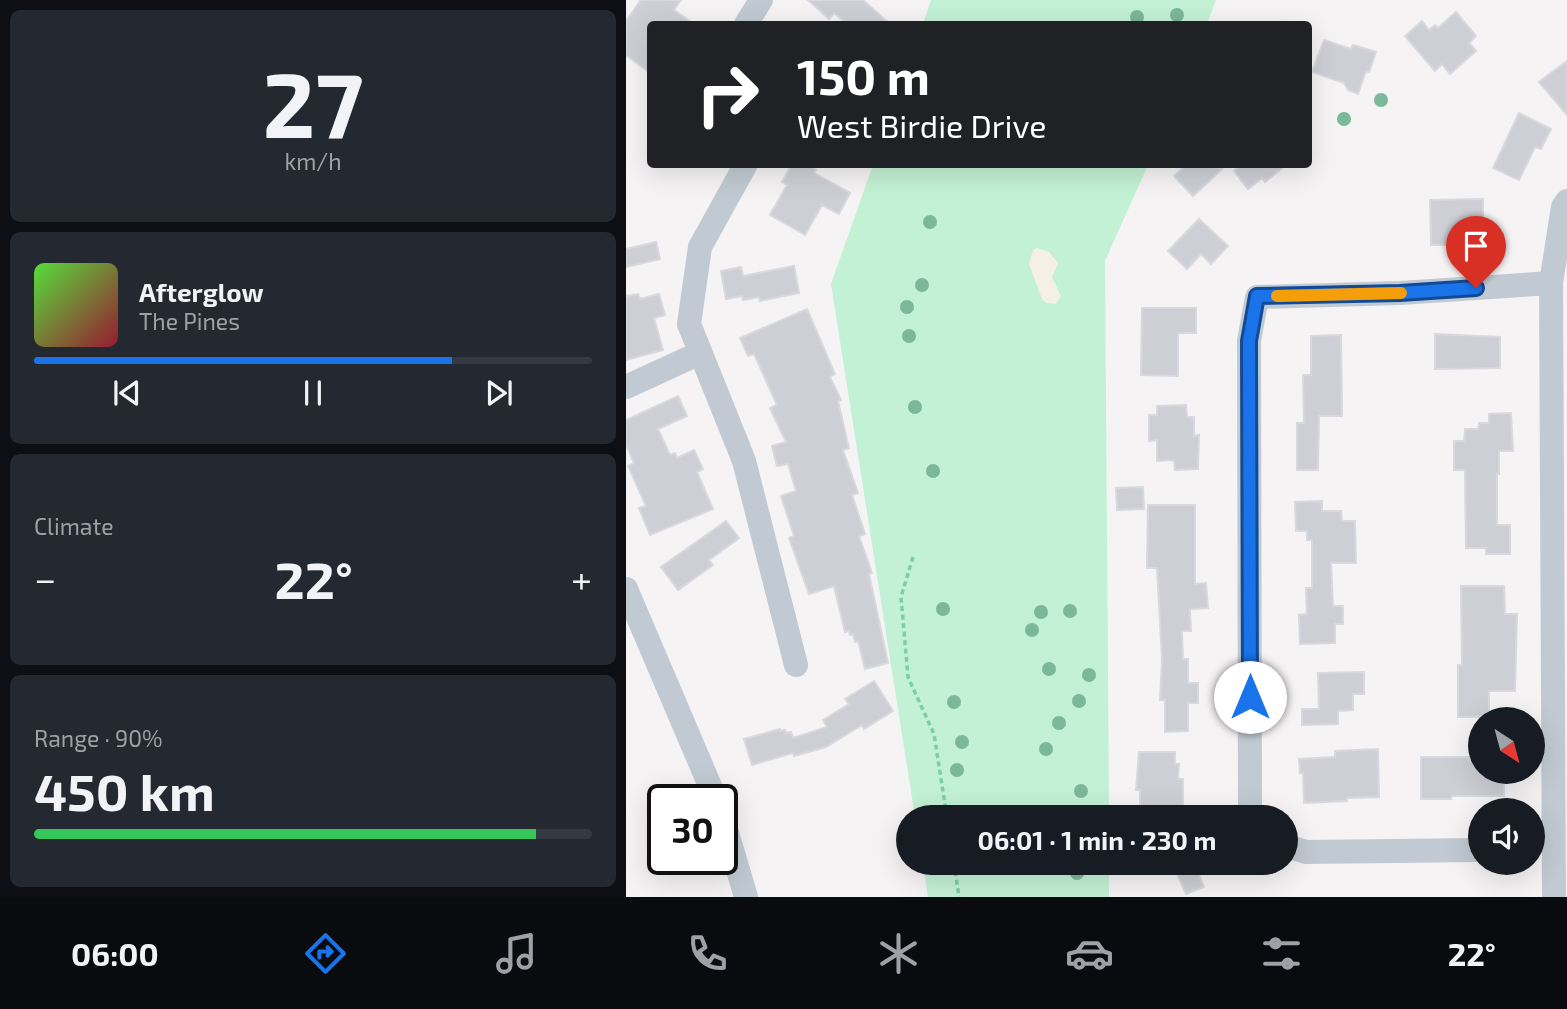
<!DOCTYPE html>
<meta charset="utf-8">
<style>
:root{--surface:#171b24;--page:#242831;--text:#f1f3f6;--muted:#9ea1a6;--line:#363941;--accent:#1a73e8}
body{margin:0;font-family:"Exo 2",sans-serif;background:var(--page);color:var(--text);height:100vh;display:flex;flex-direction:column;font-size:26px;white-space:nowrap}
*{box-sizing:border-box;margin:0}
p{font-size:23px;color:var(--muted)}
.icon{flex:none;width:38px;height:38px;fill:none;stroke:currentColor;stroke-width:2;stroke-linecap:round;stroke-linejoin:round}
.map{position:relative;flex:1;overflow:hidden}
.sheet{display:flex;flex-direction:column;gap:10px;padding:10px;background:#0d0f14;width:626px}
.sheet>*{flex:none}
.guide{position:absolute;left:21px;top:21px;width:665px;height:147px;border-radius:7px;box-shadow:0 7px 28px #0002;background:#202124;color:#fff;overflow:hidden}
.needle{width:46px;rotate:144deg}
.fabs{position:absolute;left:842px;top:707px;display:grid;gap:14px}
.fabs a{display:grid;place-items:center;width:77px;height:77px;border-radius:50%;background:var(--surface);box-shadow:0 7px 28px #0002;font-size:35px}
.speed{position:absolute;left:21px;top:784px;display:flex;gap:14px;font-size:35px;font-weight:700;text-align:center}
.speed>*{display:grid;place-content:center;width:91px;height:91px;border-radius:50%;background:var(--surface);box-shadow:0 7px 28px #0002;line-height:1}
.speed .limit{border:4px solid #111;border-radius:10px;background:#fff;color:#111}
.pin{position:absolute;display:grid;place-items:center;width:60px;height:60px;color:#fff;margin:-72px -30px;border-radius:50% 50% 50% 0;rotate:-45deg;box-shadow:0 0 7px #0007}
.pin .icon{rotate:45deg}
.me{position:absolute;width:77px;margin:-38px;rotate:0deg;stroke-linejoin:round;filter:drop-shadow(0 0 5px #0008)}
.turn{display:flex;align-items:center;gap:24px;height:147px;padding:0 35px;font-size:32px}
.turn .icon{width:91px;height:91px;stroke-width:2.5}
.turn b{display:block;font-size:49px;line-height:60px}
.big{font-size:52px;font-weight:700;line-height:1.1}
.sheet .card{flex:1;display:flex;flex-direction:column;justify-content:center;gap:10px;min-width:0;padding:0 24px;border-radius:10px;background:var(--page)}
.sheet .dial{align-items:center;gap:0}
.dial b{font-size:91px;line-height:1}
.song{display:flex;align-items:center;gap:21px}
.cover{width:84px;height:84px;border-radius:10px;background:linear-gradient(135deg,hsl(110 70% 55%),hsl(350 70% 35%))}
.played{height:7px;border-radius:4px;background:linear-gradient(90deg,var(--accent) 75%,var(--line) 75%)}
.keys{display:flex;justify-content:space-around;direction:ltr}
.heat{display:flex;justify-content:space-between;align-items:center;font-size:38px;direction:ltr}
.charge{height:10px;border-radius:5px;background:linear-gradient(90deg,#34c759 90%,var(--line) 0)}
.trip{position:absolute;left:270px;top:805px;width:402px;height:70px;border-radius:35px;background:var(--surface);box-shadow:0 7px 28px #0002;font-weight:700;line-height:70px;text-align:center}
.menu{display:flex;height:112px;justify-content:space-around;align-items:center;background:#090b0e;color:var(--muted)}
.menu .icon{width:49px;height:49px}
.menu .on{color:var(--accent)}
.menu b{font-size:32px;color:var(--text)}
main{display:flex;flex:1;min-height:0}
.map>svg:first-child{display:block}
.green{fill:#c3f1d5}
.sand{fill:#f5f0e5}
.building{fill:#cdcfd5;stroke:#d7d9de;stroke-width:2}
.lines{fill:none;stroke-linecap:round;stroke-linejoin:round}
.path{stroke:#7ad0a6;stroke-width:3.5;stroke-dasharray:5 3.5;stroke-linecap:butt}
.minor{stroke:#c1cad2;stroke-width:24}
.tree{fill:#7bb799}
.route-casing{stroke:#114b97;stroke-width:18}
.route{stroke:#1a73e8;stroke-width:12}
.slow{stroke:#f59e0b;stroke-width:12}
</style>
<main>
<section class="sheet">
<div class="card dial"><b>27</b><p>km/h</p></div>
<div class="card">
<div class="song"><i class="cover"></i><div><b>Afterglow</b><p>The Pines</p></div></div>
<div class="played"></div>
<div class="keys"><svg class="icon" aria-label="previous" viewBox="0 0 24 24"><path d="M18 5L8 12l10 7zM5 5v14"/></svg><svg class="icon" aria-label="pause" viewBox="0 0 24 24"><path d="M8 5v14M16 5v14"/></svg><svg class="icon" aria-label="next" viewBox="0 0 24 24"><path d="M6 5l10 7-10 7zM19 5v14"/></svg></div>
</div>
<div class="card"><p>Climate</p>
<div class="heat"><a>−</a><b class="big">22°</b><a>+</a></div>
</div>
<div class="card"><p>Range · 90%</p><b class="big">450 km</b><div class="charge"></div></div>
</section>
<div class="map">
<svg width="941" height="897" viewBox="0 0 941 897">
<rect width="100%" height="100%" fill="#f5f3f3"/>
<!-- green -->
<path class="green" d="M305,0H590L581,24H297Z
M247,165H522L479,261L483,817H289L205,284Z
M297,863H483V897H302Z"/>
<!-- sand -->
<path class="sand" d="M411,248L423,252L432,263L426,277L435,296L430,304L420,303L416,299L403,264L407,250Z"/>
<!-- building -->
<path class="building" d="M15,0H55L48,10L68,24H24V73L0,55V21Z
M182,0H237L264,24H221L208,13L203,19Z
M830,12L850,36L843,43L850,51L824,74L816,64L809,71L779,36L796,21L803,30L809,25L812,28Z
M698,40L725,49L727,45L750,52L743,72L740,71L732,94L722,90L718,83L686,72Z
M941,61V115L913,82Z
M893,113L925,129L915,149L909,147L893,180L867,168Z
M166,164H180L190,170L188,173L224,193L213,214L196,205L179,235L144,215L161,185L156,182Z
M561,164H571L596,169L567,196L548,176Z
M617,164H661L639,182L636,178L622,189L608,171Z
M857,199V233H824V245H805L804,200Z
M573,219L602,246L585,264L575,254L561,269L542,251Z
M30,242L34,259L0,267V249Z
M168,266L173,293L134,301L133,297L117,300L116,296L100,299L95,271L115,267L117,276Z
M12,294L14,299L33,294L39,315L28,318L37,350L0,360V296Z
M516,308H570V333H552V376L515,375Z
M181,309L209,374L204,377L215,400L212,401L223,448L217,450L232,493L226,495L239,534L233,536L246,573L243,574L262,663L239,669L232,641L229,642L227,634L224,635L223,631L219,632L208,586L183,594L163,538L168,536L155,496L170,491L162,464L151,466L146,446L160,442L144,408L151,405L128,354L122,356L114,338Z
M809,334L874,337V368L809,369Z
M715,335L716,416H693L692,470H671V423H678L677,375H685V336Z
M52,396L61,416L32,429L44,455L49,453L51,458L68,450L77,469L71,472L87,509L24,535L13,508L20,506L2,466L8,463L0,445V420Z
M560,405L561,417H568V436L573,435L572,469L549,470L548,460L531,461V440L523,441V415H531V406Z
M885,413L887,451H873V474H871V525H884V554H860V548H840L839,470H828V441H838L839,429H852L853,423H863V414Z
M517,487L518,509L491,510L490,488Z
M696,501V511H715L716,521H729L730,563H705L707,606H717V624H709V643L674,644L673,615L681,614L680,588H686V540H681V531H670L669,502Z
M522,505H569V584L580,583L582,608L564,609L565,631H556L557,659H562V683H572V703H562V731L539,732V700H534L536,659L531,568H521Z
M100,521L113,538L83,560L87,565L52,590L35,567Z
M835,586H878L879,614H891L889,691H863V717H832V665H836Z
M738,672V694H727V710L712,711V724L676,725V709H693L692,673Z
M248,681L267,711L238,729L236,725L200,747L168,756L167,753L126,765L118,739L154,729V731L159,730L160,733L165,732L167,738L201,727L197,720L223,704L219,699Z
M752,749L753,797L721,798V801L678,803L677,773H674L673,759L709,757V751Z
M513,752H549V764H553L552,779H557V812H514V790H510Z
M795,757H843V761H854V772H878V796H826L825,799H795Z
M546,863H568L578,887L560,894Z"/>
<g class="lines">
<!-- path -->
<path class="path" d="M287,557L275,597L282,677L308,734L321,817
M328,863L333,897"/>
<!-- minor -->
<path class="minor" d="M120,24L135,0
M120,164L74,247L63,324L118,461L170,665
M0,387L74,353
M0,589L90,800
M96,816L120,897
M627,817L624,807L623,341L631,297L774,293L925,283
M660,846L680,852L854,850
M928,897L925,283L937,207L941,201"/>
</g>
<!-- trees -->
<g class="tree">
<circle cx="551" cy="15" r="7"/>
<circle cx="511" cy="17" r="7"/>
<circle cx="755" cy="100" r="7"/>
<circle cx="718" cy="119" r="7"/>
<circle cx="304" cy="222" r="7"/>
<circle cx="296" cy="285" r="7"/>
<circle cx="281" cy="307" r="7"/>
<circle cx="283" cy="336" r="7"/>
<circle cx="289" cy="407" r="7"/>
<circle cx="307" cy="471" r="7"/>
<circle cx="317" cy="609" r="7"/>
<circle cx="444" cy="611" r="7"/>
<circle cx="415" cy="612" r="7"/>
<circle cx="406" cy="630" r="7"/>
<circle cx="423" cy="669" r="7"/>
<circle cx="463" cy="675" r="7"/>
<circle cx="453" cy="701" r="7"/>
<circle cx="328" cy="702" r="7"/>
<circle cx="433" cy="723" r="7"/>
<circle cx="336" cy="742" r="7"/>
<circle cx="420" cy="749" r="7"/>
<circle cx="331" cy="770" r="7"/>
<circle cx="455" cy="791" r="7"/>
<circle cx="451" cy="873" r="7"/>
</g>
<g class="lines">
<defs>
<path id="route" d="M624,697L623,341L631,296L774,293L850,288"/>
</defs>
<!-- route casing -->
<use href="#route" class="route-casing"/>
<!-- route -->
<use href="#route" class="route"/>
<!-- slow -->
<path class="slow" d="M651,296L775,293"/>
</g>
</svg>
<div class="fabs">
<a><svg class="needle" viewBox="-14 -14 28 28"><path d="M0-13l5 13h-10z" fill="#e53935"/><path d="M0 13l5-13h-10z" fill="#9ea1a6"/></svg></a>
<a><svg class="icon" aria-label="sound" viewBox="0 0 24 24"><path d="M4 9h4l5-4v14l-5-4H4zM17 9q2 3 0 6"/></svg></a>
</div>
<div class="speed"><div class="limit">30</div></div>
<div class="pin" style="left:850px;top:288px;background:#d93025"><svg class="icon" aria-label="arrive" viewBox="0 0 24 24"><path d="M6 21V4h12l-3 4 3 4H6"/></svg></div>
<svg class="me" style="left:624px;top:697px" viewBox="-20 -20 40 40"><circle r="19" fill="#fff"/><path d="M0-13L10 11 0 6-10 11z" fill="#1a73e8"/></svg>
<div class="trip">06:01 · 1 min · 230 m</div>
<div class="guide">
<div class="turn"><svg class="icon" aria-label="right" viewBox="0 0 24 24"><path d="M7 20v-9h11M14 6l5 5-5 5"/></svg><div><b>150 m</b>West Birdie Drive</div></div>
</div>
</div>
</main>
<nav class="menu">
<b>06:00</b>
<svg class="icon on" aria-label="directions" viewBox="0 0 24 24"><path d="M12 3l9 9-9 9-9-9zM9 14v-3h6M13 9l2 2-2 2"/></svg>
<svg class="icon" aria-label="music" viewBox="0 0 24 24"><path d="M9 18V5l10-2v13"/><circle cx="6" cy="18" r="3"/><circle cx="16" cy="16" r="3"/></svg>
<svg class="icon" aria-label="phone" viewBox="0 0 24 24"><path d="M5 4h4l2 5-3 2q2 4 5 5l2-3 5 2v4C11 20 4 13 5 4z"/></svg>
<svg class="icon" aria-label="climate" viewBox="0 0 24 24"><path d="M12 3v18M4 7l16 10M4 17L20 7"/></svg>
<svg class="icon" aria-label="car" viewBox="0 0 24 24"><path d="M5 17H2v-5l4-1 3-4h7l3 4 3 1v5h-3M9 17h6M6 11h13"/><circle cx="7" cy="17" r="2"/><circle cx="17" cy="17" r="2"/></svg>
<svg class="icon" aria-label="filters" viewBox="0 0 24 24"><path d="M4 7h16M4 17h16"/><circle cx="9" cy="7" r="2"/><circle cx="15" cy="17" r="2"/></svg>
<b>22°</b>
</nav>
